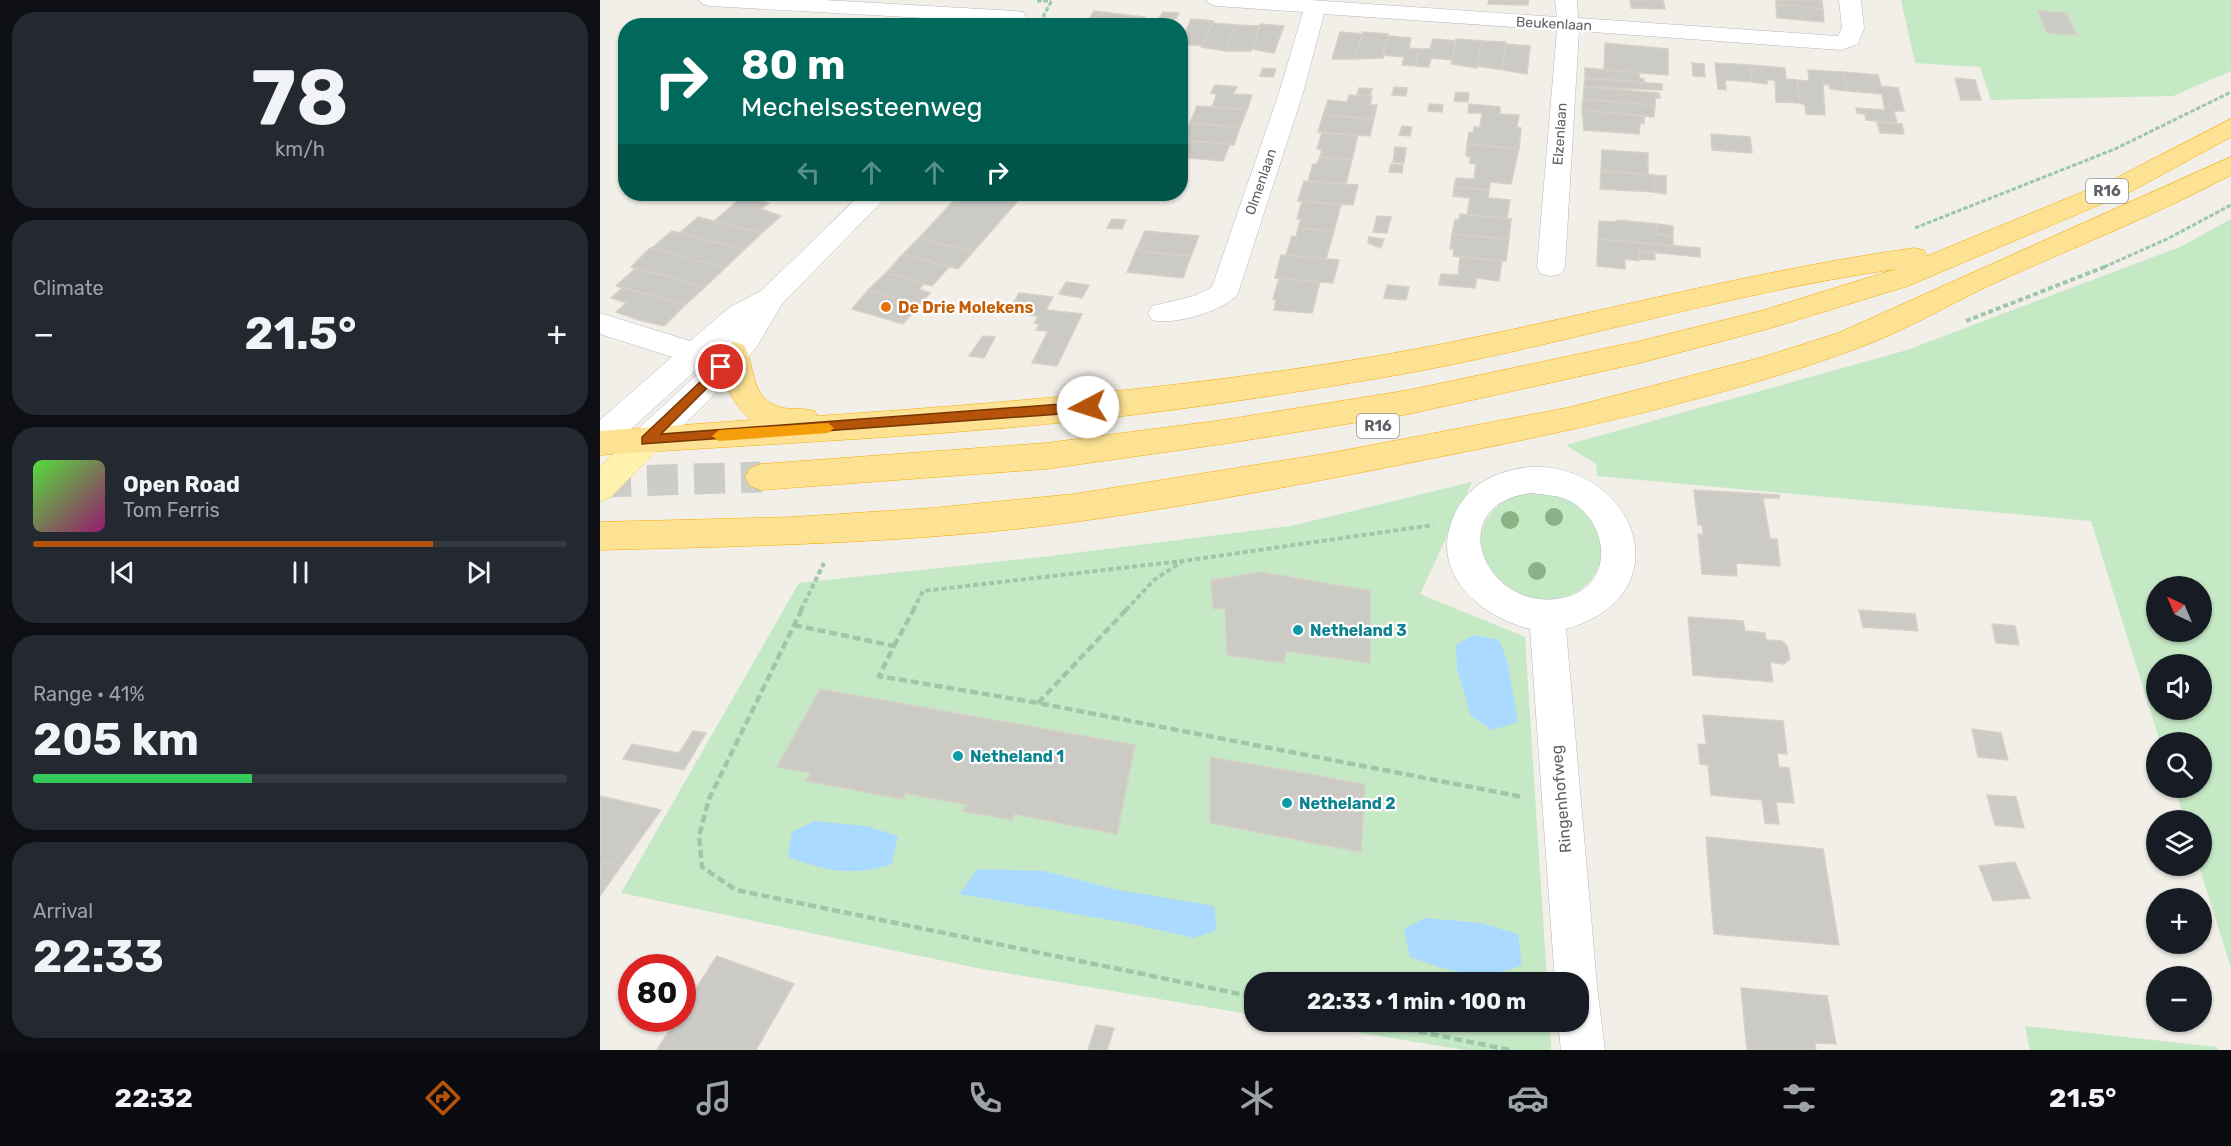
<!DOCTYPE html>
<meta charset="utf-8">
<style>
:root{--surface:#171b24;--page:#242831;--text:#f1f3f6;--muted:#9ea1a6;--line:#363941;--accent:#b45309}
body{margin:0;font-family:Rubik,sans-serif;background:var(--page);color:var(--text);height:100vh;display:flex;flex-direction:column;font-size:22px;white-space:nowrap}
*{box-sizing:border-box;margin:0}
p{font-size:20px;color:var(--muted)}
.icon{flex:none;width:33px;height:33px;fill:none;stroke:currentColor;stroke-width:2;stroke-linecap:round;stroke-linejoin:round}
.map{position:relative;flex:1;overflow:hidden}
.panel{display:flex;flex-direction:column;gap:12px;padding:12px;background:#0d0f14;width:600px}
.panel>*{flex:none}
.top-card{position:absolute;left:18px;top:18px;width:570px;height:183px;border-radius:24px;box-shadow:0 2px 4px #0004;background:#00695c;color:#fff;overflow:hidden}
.needle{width:39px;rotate:316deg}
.fabs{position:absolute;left:1546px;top:576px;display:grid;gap:12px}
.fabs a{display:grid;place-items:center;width:66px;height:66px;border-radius:50%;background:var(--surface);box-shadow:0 2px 4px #0004;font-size:30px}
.speed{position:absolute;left:18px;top:954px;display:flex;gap:12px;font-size:30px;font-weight:700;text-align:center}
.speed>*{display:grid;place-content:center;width:78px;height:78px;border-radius:50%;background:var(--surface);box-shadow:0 2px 4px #0004;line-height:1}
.speed .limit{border:9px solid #d22;background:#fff;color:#111}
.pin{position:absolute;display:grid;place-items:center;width:51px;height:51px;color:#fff;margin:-26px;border:3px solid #fff;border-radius:50%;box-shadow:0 2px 6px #0007}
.me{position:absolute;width:66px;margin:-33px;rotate:265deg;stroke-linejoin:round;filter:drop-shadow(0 0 4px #0008)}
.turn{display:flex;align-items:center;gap:21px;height:126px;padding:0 24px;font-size:27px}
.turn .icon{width:78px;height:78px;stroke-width:2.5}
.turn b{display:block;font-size:42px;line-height:51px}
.lanes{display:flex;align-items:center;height:57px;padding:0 24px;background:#0003;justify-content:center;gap:30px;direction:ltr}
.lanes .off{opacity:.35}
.big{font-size:45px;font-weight:700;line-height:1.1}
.panel .widget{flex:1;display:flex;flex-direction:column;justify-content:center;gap:9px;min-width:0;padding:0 21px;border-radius:24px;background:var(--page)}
.panel .dial{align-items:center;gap:0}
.dial b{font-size:78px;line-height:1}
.song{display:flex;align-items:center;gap:18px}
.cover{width:72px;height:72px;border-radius:9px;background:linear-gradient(135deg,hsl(110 70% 55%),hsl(320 70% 35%))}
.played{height:6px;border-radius:3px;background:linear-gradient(90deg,var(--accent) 75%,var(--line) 75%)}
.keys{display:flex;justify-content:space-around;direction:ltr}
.heat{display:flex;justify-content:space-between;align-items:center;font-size:33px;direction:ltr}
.charge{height:9px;border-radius:4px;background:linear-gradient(90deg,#34c759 41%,var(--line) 0)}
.trip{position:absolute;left:644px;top:972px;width:345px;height:60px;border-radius:24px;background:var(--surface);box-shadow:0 2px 4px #0004;font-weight:700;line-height:60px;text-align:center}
.menu{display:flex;height:96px;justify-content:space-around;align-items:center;background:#090b0e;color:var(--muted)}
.menu .icon{width:42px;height:42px}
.menu .selected{color:var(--accent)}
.menu b{font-size:27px;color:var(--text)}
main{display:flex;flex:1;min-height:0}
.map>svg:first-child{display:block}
.green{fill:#c5e8c5;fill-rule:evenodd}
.water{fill:#aadaff}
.building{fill:#cccac5;stroke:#d6d1c6;stroke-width:1.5}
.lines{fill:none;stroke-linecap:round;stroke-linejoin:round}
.highway-tunnel{stroke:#ccccc8;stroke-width:31;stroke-dasharray:31 16;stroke-linecap:butt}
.minor-casing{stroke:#b5b8bc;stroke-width:1}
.major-casing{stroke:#f2c960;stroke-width:1}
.highway-casing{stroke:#f9ab00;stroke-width:1}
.path-far2{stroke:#9cc7a9;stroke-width:3;stroke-dasharray:4.5 2;stroke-linecap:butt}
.path-far1{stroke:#9cc7a9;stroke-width:4;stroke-dasharray:5 3;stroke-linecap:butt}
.path{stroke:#9cc7a9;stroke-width:4.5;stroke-dasharray:8 4;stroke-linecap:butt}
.minor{fill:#fff;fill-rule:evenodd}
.major{fill:#fff2af;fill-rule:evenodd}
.highway{fill:#fde293;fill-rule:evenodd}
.tree{fill:#89b387}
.route{fill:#b45309;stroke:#753606;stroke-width:1.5}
.slow{fill:#f59e0b}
.food-dot{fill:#e8710a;stroke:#fff;stroke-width:2}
.culture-dot{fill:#0f9aa8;stroke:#fff;stroke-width:2}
.labels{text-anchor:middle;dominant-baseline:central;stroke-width:4.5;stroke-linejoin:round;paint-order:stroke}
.far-street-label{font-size:14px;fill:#5f6368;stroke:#fff}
.shield{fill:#fff;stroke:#8f9295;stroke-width:1.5}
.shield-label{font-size:15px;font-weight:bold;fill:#5f6368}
.food-label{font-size:16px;font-weight:bold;fill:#c56008;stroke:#fff;text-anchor:start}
.culture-label{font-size:16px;font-weight:bold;fill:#0d838f;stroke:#fff;text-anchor:start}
.street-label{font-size:16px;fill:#5f6368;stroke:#fff}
</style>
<main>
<section class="panel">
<div class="widget dial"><b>78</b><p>km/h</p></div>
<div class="widget"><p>Climate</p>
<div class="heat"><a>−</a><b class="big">21.5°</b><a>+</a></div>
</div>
<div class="widget">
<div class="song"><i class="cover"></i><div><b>Open Road</b><p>Tom Ferris</p></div></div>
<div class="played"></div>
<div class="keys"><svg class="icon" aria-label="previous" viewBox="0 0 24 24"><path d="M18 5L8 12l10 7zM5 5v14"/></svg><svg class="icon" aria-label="pause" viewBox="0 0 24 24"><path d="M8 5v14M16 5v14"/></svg><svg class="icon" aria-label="next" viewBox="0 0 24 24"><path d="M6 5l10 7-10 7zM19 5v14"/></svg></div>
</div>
<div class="widget"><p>Range · 41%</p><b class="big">205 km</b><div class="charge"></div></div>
<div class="widget"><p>Arrival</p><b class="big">22:33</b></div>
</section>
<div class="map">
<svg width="1631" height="1050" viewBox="0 0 1631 1050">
<rect width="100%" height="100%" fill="#f1efe8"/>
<!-- green -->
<path class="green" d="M1301,0H1631V71L1573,96L1391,100L1380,67L1315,63Z
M1631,219V968L1599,866H1602V820H1585L1574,788H1602V742H1560L1491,521L997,476L996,464L966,445L1307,350L1580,247ZM1602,586V632H1557V586ZM1557,664H1602V710H1557Z
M872,482L820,594L925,637L947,982H654V1015L382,969L21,893L199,583L442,557L691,526Z
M933,493C949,495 964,497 977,505C1003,522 1010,556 991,580C970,606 924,604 900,583C870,558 875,514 911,498C918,495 926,494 933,493Z
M695,1022H950L951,1050H864Z
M1425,1026L1617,1047L1618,1050H1430Z"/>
<!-- water -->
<path class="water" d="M874,635L899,640L907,660L918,722L892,730L871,716L857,669L856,645Z
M215,821L266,826L298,836L292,864C253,877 226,871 188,857L192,832Z
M378,869L444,871L518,890L614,906L617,930L594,938L528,923L359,894Z
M825,918L881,923L918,934L922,965C880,982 851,972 810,957L804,929Z"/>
<!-- building -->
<path class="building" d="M889,0H928V5L888,4Z
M1030,0H1063L1065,9L1031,8Z
M1176,0H1222L1223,9L1176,4Z
M1176,4L1223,9L1224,22L1177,18Z
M494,11L545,17L540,26H485Z
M1438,11L1466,13L1477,35L1447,33Z
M563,12L579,13L576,19L559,18Z
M591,19L614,21L602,45H580Z
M80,21L119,23L79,26Z
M613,23L637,25L625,51L601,47Z
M660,24L684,26L674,53L652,49Z
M637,25L660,26L651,51H625Z
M740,32L763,34L755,59H732Z
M763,32L788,34L783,58L755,59Z
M788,36L811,38L809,48L819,49L816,66L802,65L804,57L783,55Z
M833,39L856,41L852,60L831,58L829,67L816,66L819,49H830Z
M856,39L882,41L877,68L851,64Z
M882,41L906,42L902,70L877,66Z
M1005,43L1068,49V75L1004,70Z
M906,44L930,46L927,74L902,70Z
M1092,63L1104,64L1105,77L1093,76Z
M1115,63L1150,65L1152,82L1125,80L1126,90L1118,89Z
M1150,65L1185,68L1186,79L1197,80L1200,103L1176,102L1175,80H1167V84L1152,82Z
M663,68L676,69L673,77L660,76Z
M985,68L1040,73L1039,78L1044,79V82L985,78Z
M1208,70L1243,72L1248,91L1230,89L1229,85L1223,84L1225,115L1206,114L1205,105L1200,103L1197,80L1209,81Z
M1243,72L1278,75L1281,86L1298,88L1304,111H1294L1297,123L1266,120L1265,114L1257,113L1256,108L1285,110L1282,94L1248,91Z
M985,78L1062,84V90L984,87Z
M1355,78L1375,80L1381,100H1361Z
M615,85L637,87L633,94L652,95L647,110L612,107L617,94L611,93Z
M794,87L807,88L806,96L792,95Z
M984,87L1059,93L1060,98H1055V105L983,99Z
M759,88L772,89L770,96L757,95Z
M856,92L869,93L868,102L854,101Z
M749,95L772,96L770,105H777L774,119L723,115L728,100L747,102Z
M983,99L1055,105L1054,117L982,110Z
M829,104L843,105L842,112L828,111Z
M869,104L900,107V114L919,115L917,127L921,128L919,149L867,144L869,132L873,133L874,127H880L882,113H868Z
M597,106L612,107L647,110L640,127L590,123Z
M982,110L1044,116V124L1040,123L1039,134L984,130Z
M723,115L774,119L770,136L718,132Z
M1277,122L1302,124L1304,134L1280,133Z
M590,123L640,127L634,145L582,140Z
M802,126L812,127L810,136L799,135Z
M722,133L758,135L752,160L720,157L722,149H717Z
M1111,134L1150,137L1152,153L1112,150Z
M580,140H582L630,144L623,161L580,157Z
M867,144L919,149L911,184L890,182L889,190L854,187L856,178L874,179L876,164L870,163V157L866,156Z
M795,147L806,148L804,163L793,162Z
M1002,150L1048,153V175L1001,171Z
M720,157L752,160L746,184L708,181L713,164H717Z
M791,164L803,165L802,173L789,172Z
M1001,171L1054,175V192L1000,189Z
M1054,175L1066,176V194L1054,192Z
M704,181L758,185L753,205L698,201Z
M854,187L889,190L888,198L910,200L907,218L867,215L870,198L853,196Z
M360,194H414L423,195L373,252L319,238Z
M143,196L169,203L161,209L181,216L162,233L114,221Z
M702,201L741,204L734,231L698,228L701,219H697Z
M860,214L911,219L909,239L852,234L855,220H859Z
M777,216L791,217L787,233L773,232Z
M98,217L162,233L144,250L80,233Z
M512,219L526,220L522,229L507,228Z
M1017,220L1057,224V235L1073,236V246L998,239L999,221L1017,222Z
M1057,224L1073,226V236L1057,235Z
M698,228L734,231L726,259L686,255L692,236L696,237Z
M72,231L80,233L144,250L125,268L52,248Z
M545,231L599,236L591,256L536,251Z
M852,234L909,239L906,261L853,256L854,249H850Z
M769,237L784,239L781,248L768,243Z
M319,238L373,252L358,269L303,254Z
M998,239L1100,248V257L1040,251L1039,261L1025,259V269L997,266Z
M50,248H52L125,268L105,287L31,267Z
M536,251L591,256L583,278L527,272Z
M1040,251L1055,252V260L1039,259Z
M303,254L349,267L332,286L286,273Z
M681,255L739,260L733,283L675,278Z
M860,257L902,260L899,281L877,278L875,288L839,285L841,274L858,275Z
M36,268L105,287L85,305L16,286Z
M286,273L324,284L319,289L330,293L319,305L268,290Z
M679,278L720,282L712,313L674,310L676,299H673Z
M466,282L489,285L482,298L459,294Z
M787,285L809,287L806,300L784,298Z
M23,287L85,305L64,326L39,320L16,312L26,303L11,298Z
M268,290L319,305L303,324L252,309Z
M419,293L453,297L446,310L482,314L457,366L432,363L448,331L436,330L439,324L434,323L438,316L408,313Z
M383,336L395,337L384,358L369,356Z
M1094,490L1179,495V498H1163L1170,539H1177L1180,566L1136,563L1137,576L1102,574L1098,534L1103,535L1102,525H1098Z
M662,572L770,591V663L686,651L684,663L627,655L625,608L613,609L611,580Z
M1259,610L1315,614L1318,631L1263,627Z
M1088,617L1143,621L1145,631L1165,633L1166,640L1182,641L1187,646L1190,659L1184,664L1170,662L1173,682L1093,675Z
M1392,624L1415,626L1419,645L1396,643Z
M220,689L535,745L517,834L415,814L412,820L362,811L367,805L305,793L304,799L206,781L210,773L177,767Z
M1103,715L1183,721L1187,754L1177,753L1179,767L1189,768L1194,803L1176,802L1179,824L1165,823L1162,800L1111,795L1108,765L1100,764L1098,744L1106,745Z
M1372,729L1401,733L1408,760L1378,757Z
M93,731L106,733L84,770L23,759L32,744L79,753Z
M610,757L765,784L761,852L610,823Z
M1387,795L1416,797L1424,828L1395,825Z
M0,796L61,810L21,866L0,861Z
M1106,837L1223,849L1239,945L1114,934Z
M0,861L21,866L0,896Z
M1415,862L1430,898L1393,901L1379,866Z
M117,956L194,984L156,1050H57L77,1018H82V1010Z
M1141,988L1227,996L1236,1044L1215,1043L1216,1050H1147Z
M496,1025L514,1028L507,1050H488Z"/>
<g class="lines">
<!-- highway-tunnel -->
<path class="highway-tunnel" d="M0,482L161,477"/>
<defs>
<path id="minor" d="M99,0H224L415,11L423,12L426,17L423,22L415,23L110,6L103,4Z
M606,0H710L957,17L955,0H977L978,18L1238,36L1242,28L1239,0H1261L1264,28L1258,44L1241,50L979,31L965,267L961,274L951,276L941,274L937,267L957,30L724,14L703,93L638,293C627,311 571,326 552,320L548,313L552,306L594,296L612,287L679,93L703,12L617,6L610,4Z
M261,194H289L182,304L156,348L108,401L58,449L47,452L36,449L31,440L36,431L104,368L129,340L11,447L0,450V420L72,357L0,334V313L90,341L130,307L161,291Z
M929,467C1034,462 1087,594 966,629L997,986L1005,1050H961L958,1022H978V982H955L930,629C878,616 827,571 855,513C870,483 896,471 929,467ZM932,493C945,495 960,495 972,502C1009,525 1015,584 966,597C888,618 837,504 932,493Z"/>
<path id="major" d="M47,428L58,431L63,440L58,449L11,497L0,501V467L36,431Z"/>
<path id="highway" d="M1631,119V137L1532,191L1308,286L1164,330L1040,363L809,414L623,444L446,469L161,490L150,486L145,477L150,468L161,464L446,443L623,420L809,390L1040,341L1164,310L1296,269C1122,294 953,349 780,378C698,392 615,405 532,415C356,436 177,443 0,455V431L151,420C133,404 111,369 124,345L134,342L144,345C155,365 150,397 177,406C188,411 203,407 215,411L217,416C407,403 596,387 783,355C961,324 1135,273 1314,248L1324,250L1327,256L1514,179Z
M1631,157V175C1556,215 1477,246 1399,281C1351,303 1304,332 1253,350C1118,399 976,430 834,458C715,482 595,505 475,522C317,543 158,546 0,550V522L193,517L332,508L474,494L730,453L971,407L1163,357L1238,333Z"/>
</defs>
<!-- minor casing -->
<use href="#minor" class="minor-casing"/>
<!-- major casing -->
<use href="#major" class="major-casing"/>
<!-- highway casing -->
<use href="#highway" class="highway-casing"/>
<!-- path-far2 -->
<path class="path-far2" d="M437,1H451
M443,17L452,0
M1315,228L1515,149L1631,92
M1504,267L1567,239L1631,205"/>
<!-- path-far1 -->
<path class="path-far1" d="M1366,321L1507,266
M201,610L224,563
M313,610L323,591L582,561
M526,610L554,580L583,561L833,525"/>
<!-- path -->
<path class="path" d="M202,609L109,799L99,836L102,867L136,890L654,997
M194,625L294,646L279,676L438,703L923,797
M294,646L314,609
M438,703L527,609
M772,1022L910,1050"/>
<!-- minor -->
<use href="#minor" class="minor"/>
<!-- major -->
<use href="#major" class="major"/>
<!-- highway -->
<use href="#highway" class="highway"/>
</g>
<!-- trees -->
<g class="tree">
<circle cx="954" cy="517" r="9"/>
<circle cx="910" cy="520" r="9"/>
<circle cx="937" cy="571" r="9"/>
</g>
<!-- route -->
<path class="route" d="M121,362L127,367L125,370L61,434L488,402L494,407L488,412L42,444V437Z"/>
<!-- slow -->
<path class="slow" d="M228,423L234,428L228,433L119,441L112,436L119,430Z"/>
<!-- markers -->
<circle class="food-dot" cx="286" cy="307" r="6"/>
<g class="culture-dot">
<circle cx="698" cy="630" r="6"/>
<circle cx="358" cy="756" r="6"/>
<circle cx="687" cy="803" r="6"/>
</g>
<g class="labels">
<!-- far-street labels -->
<g class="far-street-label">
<text transform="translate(954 24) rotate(3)">Beukenlaan</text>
<text transform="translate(960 134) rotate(-86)">Elzenlaan</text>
<text transform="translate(661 182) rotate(-71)">Olmenlaan</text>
</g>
<!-- shield labels -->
<g class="shield">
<rect x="1486" y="179" width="42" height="24" rx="4.5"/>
<rect x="757" y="414" width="42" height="24" rx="4.5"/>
</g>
<g class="shield-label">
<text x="1507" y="191">R16</text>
<text x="778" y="426">R16</text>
</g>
<!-- food labels -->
<g class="food-label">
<text x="298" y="307">De Drie Molekens</text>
</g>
<!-- culture labels -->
<g class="culture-label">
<text x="710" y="630">Netheland 3</text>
<text x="370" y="756">Netheland 1</text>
<text x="699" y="803">Netheland 2</text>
</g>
<!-- street labels -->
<g class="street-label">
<text transform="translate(961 799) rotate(-95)">Ringenhofweg</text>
</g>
</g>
</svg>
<div class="fabs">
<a><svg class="needle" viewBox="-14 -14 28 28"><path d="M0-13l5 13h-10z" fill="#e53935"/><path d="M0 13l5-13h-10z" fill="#9ea1a6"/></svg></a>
<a><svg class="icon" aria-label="sound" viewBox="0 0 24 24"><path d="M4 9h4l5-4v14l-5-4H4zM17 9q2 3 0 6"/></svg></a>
<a><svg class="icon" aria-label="search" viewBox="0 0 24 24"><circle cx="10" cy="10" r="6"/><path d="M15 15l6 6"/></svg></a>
<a><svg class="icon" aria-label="layers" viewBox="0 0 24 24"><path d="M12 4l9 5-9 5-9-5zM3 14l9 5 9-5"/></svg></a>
<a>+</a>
<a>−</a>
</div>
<div class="speed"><div class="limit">80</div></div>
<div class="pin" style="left:121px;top:367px;background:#d93025"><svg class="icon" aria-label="arrive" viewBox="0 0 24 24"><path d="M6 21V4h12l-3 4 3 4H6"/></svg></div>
<svg class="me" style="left:488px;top:407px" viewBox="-20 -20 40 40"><circle r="19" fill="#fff"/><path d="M0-13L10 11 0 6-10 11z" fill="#b45309"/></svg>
<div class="trip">22:33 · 1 min · 100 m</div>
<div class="top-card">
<div class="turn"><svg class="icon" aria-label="right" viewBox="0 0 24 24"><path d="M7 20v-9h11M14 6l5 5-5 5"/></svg><div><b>80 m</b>Mechelsesteenweg</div></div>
<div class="lanes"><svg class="icon off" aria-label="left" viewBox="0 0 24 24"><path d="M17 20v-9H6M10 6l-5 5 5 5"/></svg><svg class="icon off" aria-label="ahead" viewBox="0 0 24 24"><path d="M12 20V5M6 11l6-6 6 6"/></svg><svg class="icon off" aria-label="ahead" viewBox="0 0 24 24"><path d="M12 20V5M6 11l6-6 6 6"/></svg><svg class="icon" aria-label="right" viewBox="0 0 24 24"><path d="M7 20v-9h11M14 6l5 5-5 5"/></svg></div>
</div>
</div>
</main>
<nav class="menu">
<b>22:32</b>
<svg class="icon selected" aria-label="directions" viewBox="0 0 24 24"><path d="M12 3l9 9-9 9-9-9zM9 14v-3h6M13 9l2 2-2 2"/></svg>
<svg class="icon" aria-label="music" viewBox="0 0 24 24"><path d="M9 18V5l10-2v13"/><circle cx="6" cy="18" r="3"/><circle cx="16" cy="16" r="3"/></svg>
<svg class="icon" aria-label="phone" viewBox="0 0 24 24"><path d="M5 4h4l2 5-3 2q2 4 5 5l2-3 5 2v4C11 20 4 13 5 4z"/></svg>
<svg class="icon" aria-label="climate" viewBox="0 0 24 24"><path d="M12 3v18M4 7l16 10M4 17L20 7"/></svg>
<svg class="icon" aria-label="car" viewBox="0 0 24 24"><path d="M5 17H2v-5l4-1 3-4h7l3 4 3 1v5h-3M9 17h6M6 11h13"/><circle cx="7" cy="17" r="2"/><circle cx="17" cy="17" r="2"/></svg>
<svg class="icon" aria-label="filters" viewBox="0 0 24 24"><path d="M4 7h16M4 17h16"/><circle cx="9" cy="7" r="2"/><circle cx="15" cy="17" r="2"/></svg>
<b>21.5°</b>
</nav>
